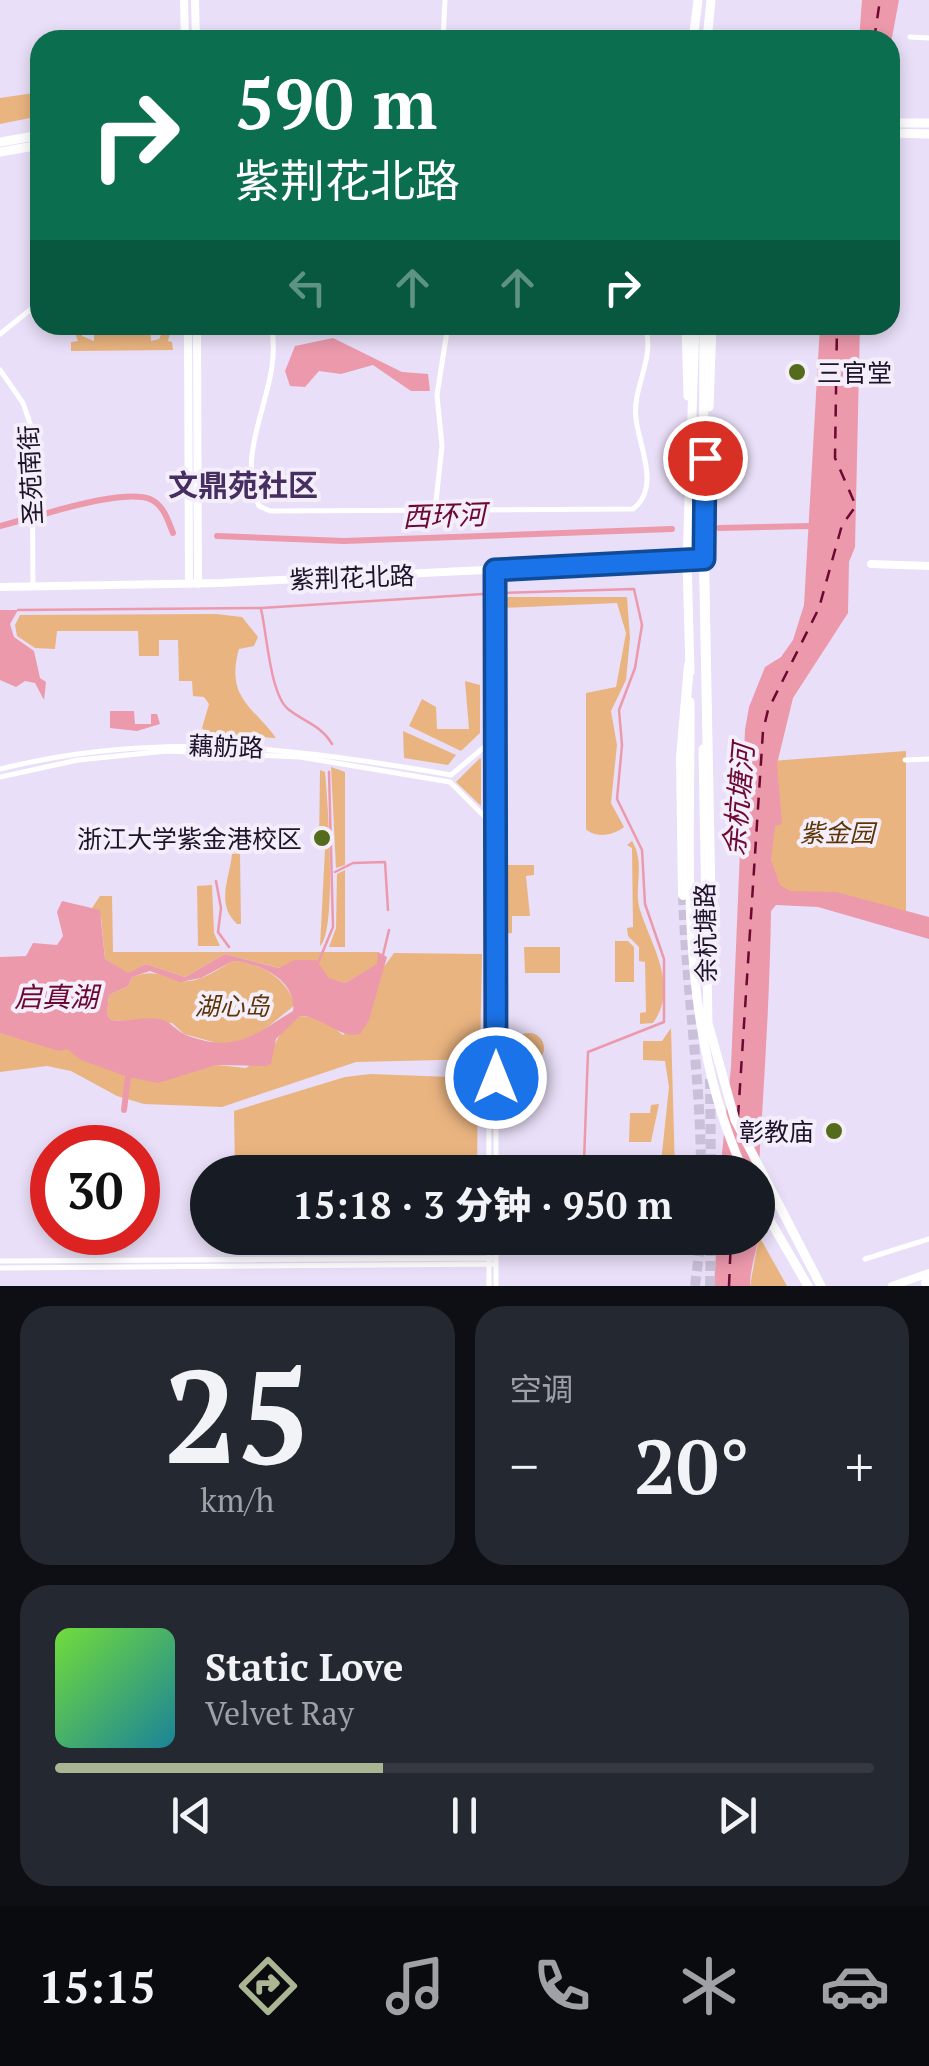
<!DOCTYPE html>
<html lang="zh">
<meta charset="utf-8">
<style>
:root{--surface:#171b24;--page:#242831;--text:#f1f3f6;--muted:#9ea1a6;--line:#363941;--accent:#aab693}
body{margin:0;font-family:"PT Serif","Noto Sans SC",serif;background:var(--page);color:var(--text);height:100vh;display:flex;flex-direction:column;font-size:38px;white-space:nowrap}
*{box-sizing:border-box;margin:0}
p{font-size:32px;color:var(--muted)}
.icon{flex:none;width:55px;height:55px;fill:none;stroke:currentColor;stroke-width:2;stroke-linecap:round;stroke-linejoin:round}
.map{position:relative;height:1286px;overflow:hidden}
.drawer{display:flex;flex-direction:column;gap:20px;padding:20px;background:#0d0f14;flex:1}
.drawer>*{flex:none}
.banner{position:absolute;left:30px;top:30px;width:870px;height:305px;border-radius:30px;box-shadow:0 5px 15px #0003;background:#0b6e4f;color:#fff;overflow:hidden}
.speed{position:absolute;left:30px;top:1125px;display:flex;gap:20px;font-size:50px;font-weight:700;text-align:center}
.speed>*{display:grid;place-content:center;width:130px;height:130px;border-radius:50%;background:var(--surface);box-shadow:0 5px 15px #0003;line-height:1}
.speed .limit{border:15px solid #d22;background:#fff;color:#111}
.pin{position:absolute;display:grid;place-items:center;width:85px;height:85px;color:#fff;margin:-42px;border:5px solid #fff;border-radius:50%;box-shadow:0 2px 10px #0007}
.me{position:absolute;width:110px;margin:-55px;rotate:0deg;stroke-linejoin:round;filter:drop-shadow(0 0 8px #0008)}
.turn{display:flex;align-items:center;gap:35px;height:210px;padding:0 40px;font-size:45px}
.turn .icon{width:130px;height:130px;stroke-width:2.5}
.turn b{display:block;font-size:70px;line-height:85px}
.lanes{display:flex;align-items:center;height:95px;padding:0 40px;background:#0003;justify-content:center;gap:50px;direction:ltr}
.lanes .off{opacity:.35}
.big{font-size:75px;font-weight:800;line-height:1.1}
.drawer .tile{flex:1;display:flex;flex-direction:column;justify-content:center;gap:15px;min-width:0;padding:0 35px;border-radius:30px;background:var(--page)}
.drawer .dial{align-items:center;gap:0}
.dial b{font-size:130px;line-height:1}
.song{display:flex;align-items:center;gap:30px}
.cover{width:120px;height:120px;border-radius:15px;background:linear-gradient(135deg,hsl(100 70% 55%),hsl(190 70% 35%))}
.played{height:10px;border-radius:5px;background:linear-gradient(90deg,var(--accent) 40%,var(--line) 40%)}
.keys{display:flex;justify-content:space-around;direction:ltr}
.heat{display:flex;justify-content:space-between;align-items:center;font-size:55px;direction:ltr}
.drawer .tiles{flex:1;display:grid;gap:20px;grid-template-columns:1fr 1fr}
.tile:last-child{grid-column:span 2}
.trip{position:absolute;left:190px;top:1155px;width:585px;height:100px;border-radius:50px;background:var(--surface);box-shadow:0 5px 15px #0003;font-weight:800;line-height:100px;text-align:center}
.tabs{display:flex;height:160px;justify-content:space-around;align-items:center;background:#090b0e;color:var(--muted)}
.tabs .icon{width:70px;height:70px}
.tabs .current{color:var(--accent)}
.tabs b{font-size:45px;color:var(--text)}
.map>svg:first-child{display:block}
.green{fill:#eab480}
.water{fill:#ec99ac;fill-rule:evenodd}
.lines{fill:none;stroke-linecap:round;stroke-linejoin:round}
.stream{stroke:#ec99ac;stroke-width:2.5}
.canal{stroke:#ec99ac;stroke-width:6}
.ferry{stroke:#6c0831;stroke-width:2.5;stroke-dasharray:12 10;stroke-linecap:butt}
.highway-tunnel{stroke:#cbc0d9;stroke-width:10;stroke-dasharray:10 5;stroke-linecap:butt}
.street{stroke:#fff;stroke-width:5}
.secondary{stroke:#fff;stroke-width:8}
.primary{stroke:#fff;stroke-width:9}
.highway{stroke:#fff;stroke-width:10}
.route-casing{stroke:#114b97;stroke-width:25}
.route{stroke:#1a73e8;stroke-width:18}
.poi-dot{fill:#536b1b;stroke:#f4eefb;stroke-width:4}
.labels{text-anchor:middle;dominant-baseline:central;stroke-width:8;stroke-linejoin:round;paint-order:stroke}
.poi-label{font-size:25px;fill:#1e1329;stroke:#f4eefb;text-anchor:end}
.street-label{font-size:25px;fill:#1e1329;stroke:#f4eefb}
.park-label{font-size:25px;font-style:italic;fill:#5b3505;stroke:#f4eefb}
.water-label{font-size:28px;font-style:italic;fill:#6c0831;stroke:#f4eefb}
.quarter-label{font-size:30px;font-weight:bold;fill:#472e61;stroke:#f4eefb}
</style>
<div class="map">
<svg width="929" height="1286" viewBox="0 0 929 1286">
<rect width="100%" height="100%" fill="#e9dff8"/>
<!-- green -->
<path class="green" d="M40,92V116L0,124V98Z
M72,325H78L82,336L94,341V325H150L151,341L159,339L166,325H172L168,341L172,342L173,350L71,351V342L78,341Z
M502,597H627L630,638L626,680L611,711L617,745L611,803L624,827C614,835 596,839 586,829V693L616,687L626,633L617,603L501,608Z
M216,614L242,617L258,637L254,646L239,649C225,698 254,707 276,738L206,734L202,728L209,704L204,697L193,696L192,681H179L178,640H159V656H139L138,631H57L55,649L35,648L17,636L15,625L20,615Z
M465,681L480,685V733L461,751L409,726L422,699L436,707L437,729H469Z
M403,731L456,755L448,765L404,758Z
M906,751V916L786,894L764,880L771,761Z
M480,758L481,759V806L456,782Z
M331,767L345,772V865L336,868Z
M320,770L325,772C328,803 337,931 320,946L325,850L319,848Z
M632,841C646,864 633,888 640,910C652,947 679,987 653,1023L640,1024V1013L646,1012L645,962L639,961V947L628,936L627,928L633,927L632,848L627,845Z
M240,853L241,924H237C215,904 230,877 232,854Z
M501,865H534V875L526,876L530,916H512V933L502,934Z
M345,870V947H329L336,928L337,874Z
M212,885L214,933L220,946H198L197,886Z
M100,896H112L113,952H378V964L345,983L329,979L306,960L280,968L225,954L185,977L146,964L128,974L105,959L101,917L92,908Z
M615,941H628L634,947V982H615Z
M524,947H560V973H525Z
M394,953L482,954L480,1059L356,1062L222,1107L144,1104L117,1096L71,1071L47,1066L0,1072V1033L67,1049L108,1068L175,1077L217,1065L246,1068L272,1049L282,1031L300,1016L322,1019L343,1035L371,1009L383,968Z
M233,961C261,963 287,978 295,1005L255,1037L224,1045L184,1034L172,1023L111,1020L107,1014L109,995L128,986L132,977C153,970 159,974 178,980C196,986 218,969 233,961Z
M671,1028L675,1172H660L669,1087L665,1061L643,1060V1041H662Z
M514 1048a15 15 0 1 1 30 0a15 15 0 1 1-30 0Z
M371,1074L478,1078L477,1172H235L234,1111L345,1077Z
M659,1104L651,1142H629L630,1113H650L651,1105Z
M759,1236L787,1286H750Z
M235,1238H477V1249L235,1252Z"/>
<!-- water -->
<path class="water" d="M862,0H899L890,48V40H859Z
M820,325H860L855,547L849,562L848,613L793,698L777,764L782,824L775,826L771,860L780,885L790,891L836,892L929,917V939L818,907L776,905L771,911C770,988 765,1067 760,1148C758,1176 763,1205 759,1233C757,1251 750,1267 750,1286H714L717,1238H758V1172H720L731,1067L745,730L749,707L765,667L781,657L793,640L804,605Z
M333,338L402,372L428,374L430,391H411L373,365L341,374L319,371L305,387L290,386L285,371L295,346Z
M0,610H18L10,624L14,637L34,651L40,678L46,682L44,700L35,683L25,681L16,687L0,680Z
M110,711H134L135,724H151V714H157L160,724L137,731L110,728Z
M62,901L100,910L105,959L128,973L146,964L185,977L225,954L279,968L294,960H316L329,978L345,983L377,964L378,952L387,957L369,1020L360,1034C338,1039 323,1016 300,1016L276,1039L271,1064L266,1066L217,1065L158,1083L128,1077L81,1060L67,1049L59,1051L0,1033V957L26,956L33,943L57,945L63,936L57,912ZM233,961C259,963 297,980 293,1011C253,1035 236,1054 186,1035C175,1030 171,1021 159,1019C144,1016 127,1022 111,1020L107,1014L109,995L128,986L132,977L150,971L180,982L201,978Z"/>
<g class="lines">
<!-- stream -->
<path class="stream" d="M503,593L634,589L642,625L635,668L619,710L622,745L617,799L642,850L645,904L664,959V1022L588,1052L584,1161
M261,609C267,634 270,694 288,709C304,722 321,725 332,744
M18,610L261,608L483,594
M335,872L353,863L385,862L388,910
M216,881L221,908L218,932L229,947
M383,955L389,930
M318,963L333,927L329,772
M581,1241L582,1238"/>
<!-- canal -->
<path class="canal" d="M44,514C68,507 127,490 150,499C164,505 168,521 173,533
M0,526L22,520
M719,528L812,526
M217,536L344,541L672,529
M124,1110L128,1077"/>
<!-- ferry -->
<path class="ferry" d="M874,40L880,0
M738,1117L763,731L768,710L819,608L842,525L856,506L835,458L837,325
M735,1172V1160
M729,1286L731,1238"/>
<!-- highway-tunnel -->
<path class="highway-tunnel" d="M683,895C686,988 701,1080 701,1172
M710,1079L711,1172
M695,1286L701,1238
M710,1286L711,1238"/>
<!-- street -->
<path class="street" d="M910,37L929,38
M443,40L445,0
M271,325C285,387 232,446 259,506L270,511L633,509C661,488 639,446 636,419C632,386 656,359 645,325
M0,334L40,302
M0,370L23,403L32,429L33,587
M434,520L442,446L437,395L448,325
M487,570L489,1172
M495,571L496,1172
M905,760L929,759
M0,769C157,730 295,748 451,775L488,744
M0,777L78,760L167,751L300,757L450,782L488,820
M489,1238V1286
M496,1238V1286
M865,1259L929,1239
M0,1261L496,1258
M0,1268L496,1264"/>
<!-- secondary -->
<path class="secondary" d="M184,0L185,40
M195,0L196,40
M188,325L189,584
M197,325L198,584
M871,564L929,566
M0,587L221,583L704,559
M892,1286L929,1273"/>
<!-- primary -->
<path class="primary" d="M693,40L698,0
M707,40L711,0
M890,123H929
M890,133L929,134
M0,142L40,135
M0,152L40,145
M686,325L688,396
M709,407L712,325
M703,564L704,325
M690,672L687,561L695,325
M690,702C691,864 676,1022 744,1172
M703,749L708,1023L735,1120L821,1286
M758,1200L808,1286"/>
<!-- highway -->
<path class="highway" d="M704,559L711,926
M683,895L681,758L689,665
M926,1283L929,1282"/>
</g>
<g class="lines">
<defs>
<path id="route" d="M496,1078L495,570L704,559L705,458"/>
</defs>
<!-- route casing -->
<use href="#route" class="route-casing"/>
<!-- route -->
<use href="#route" class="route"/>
</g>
<!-- markers -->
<g class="poi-dot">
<circle cx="797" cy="372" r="10"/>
<circle cx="322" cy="838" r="10"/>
<circle cx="834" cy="1131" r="10"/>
</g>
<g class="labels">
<!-- poi labels -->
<g class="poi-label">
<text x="817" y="372" text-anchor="start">三官堂</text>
<text x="302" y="838">浙江大学紫金港校区</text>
<text x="814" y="1131">彰教庙</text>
</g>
<!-- street labels -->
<g class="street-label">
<text transform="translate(30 475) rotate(-93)">圣苑南街</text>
<text transform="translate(352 577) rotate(-2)">紫荆花北路</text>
<text transform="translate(226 746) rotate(2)">藕舫路</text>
<text transform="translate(705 933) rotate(-91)">余杭塘路</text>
</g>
<!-- park labels -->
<g class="park-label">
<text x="837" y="832">紫金园</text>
<text x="232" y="1005">湖心岛</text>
</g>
<!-- water labels -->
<g class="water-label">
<text transform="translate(444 515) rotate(-2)">西环河</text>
<text transform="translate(738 800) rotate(-85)">余杭塘河</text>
<text x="56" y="996">启真湖</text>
</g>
<!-- quarter labels -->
<g class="quarter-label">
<text x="243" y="485">文鼎苑社区</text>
</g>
</g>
</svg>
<div class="speed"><div class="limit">30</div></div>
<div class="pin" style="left:705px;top:458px;background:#d93025"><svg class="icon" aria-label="arrive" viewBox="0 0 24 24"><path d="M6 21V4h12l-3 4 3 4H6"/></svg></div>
<svg class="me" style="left:496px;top:1078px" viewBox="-20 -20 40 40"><circle r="17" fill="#1a73e8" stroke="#fff" stroke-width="3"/><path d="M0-11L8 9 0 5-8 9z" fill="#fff"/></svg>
<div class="trip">15:18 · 3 分钟 · 950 m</div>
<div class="banner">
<div class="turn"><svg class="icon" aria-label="right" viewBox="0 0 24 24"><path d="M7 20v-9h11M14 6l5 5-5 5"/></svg><div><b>590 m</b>紫荆花北路</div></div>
<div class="lanes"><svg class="icon off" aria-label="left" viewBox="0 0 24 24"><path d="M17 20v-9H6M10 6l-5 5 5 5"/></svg><svg class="icon off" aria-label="ahead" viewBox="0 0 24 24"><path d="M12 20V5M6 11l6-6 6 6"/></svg><svg class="icon off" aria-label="ahead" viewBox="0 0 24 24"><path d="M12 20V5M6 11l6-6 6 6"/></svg><svg class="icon" aria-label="right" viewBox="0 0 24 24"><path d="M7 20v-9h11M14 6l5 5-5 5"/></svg></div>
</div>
</div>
<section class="drawer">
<div class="tiles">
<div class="tile dial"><b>25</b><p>km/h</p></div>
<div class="tile"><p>空调</p>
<div class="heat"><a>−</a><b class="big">20°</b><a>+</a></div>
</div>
<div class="tile">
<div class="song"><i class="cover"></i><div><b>Static Love</b><p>Velvet Ray</p></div></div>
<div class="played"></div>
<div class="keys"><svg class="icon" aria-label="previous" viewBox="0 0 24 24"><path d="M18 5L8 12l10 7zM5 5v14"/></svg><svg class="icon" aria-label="pause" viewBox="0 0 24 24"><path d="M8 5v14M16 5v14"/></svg><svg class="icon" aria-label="next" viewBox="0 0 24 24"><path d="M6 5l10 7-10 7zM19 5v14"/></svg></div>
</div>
</div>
</section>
<nav class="tabs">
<b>15:15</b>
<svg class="icon current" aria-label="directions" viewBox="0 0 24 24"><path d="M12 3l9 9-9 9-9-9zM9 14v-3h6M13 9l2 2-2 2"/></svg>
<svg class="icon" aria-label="music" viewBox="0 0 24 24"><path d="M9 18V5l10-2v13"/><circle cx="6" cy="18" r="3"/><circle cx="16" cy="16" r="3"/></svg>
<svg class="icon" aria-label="phone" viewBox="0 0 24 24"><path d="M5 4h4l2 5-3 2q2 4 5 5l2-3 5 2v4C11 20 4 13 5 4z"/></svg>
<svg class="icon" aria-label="climate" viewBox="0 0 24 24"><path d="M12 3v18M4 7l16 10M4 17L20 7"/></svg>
<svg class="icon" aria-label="car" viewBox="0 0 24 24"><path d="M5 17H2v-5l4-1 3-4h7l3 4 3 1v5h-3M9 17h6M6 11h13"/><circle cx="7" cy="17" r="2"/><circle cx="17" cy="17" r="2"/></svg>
</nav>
